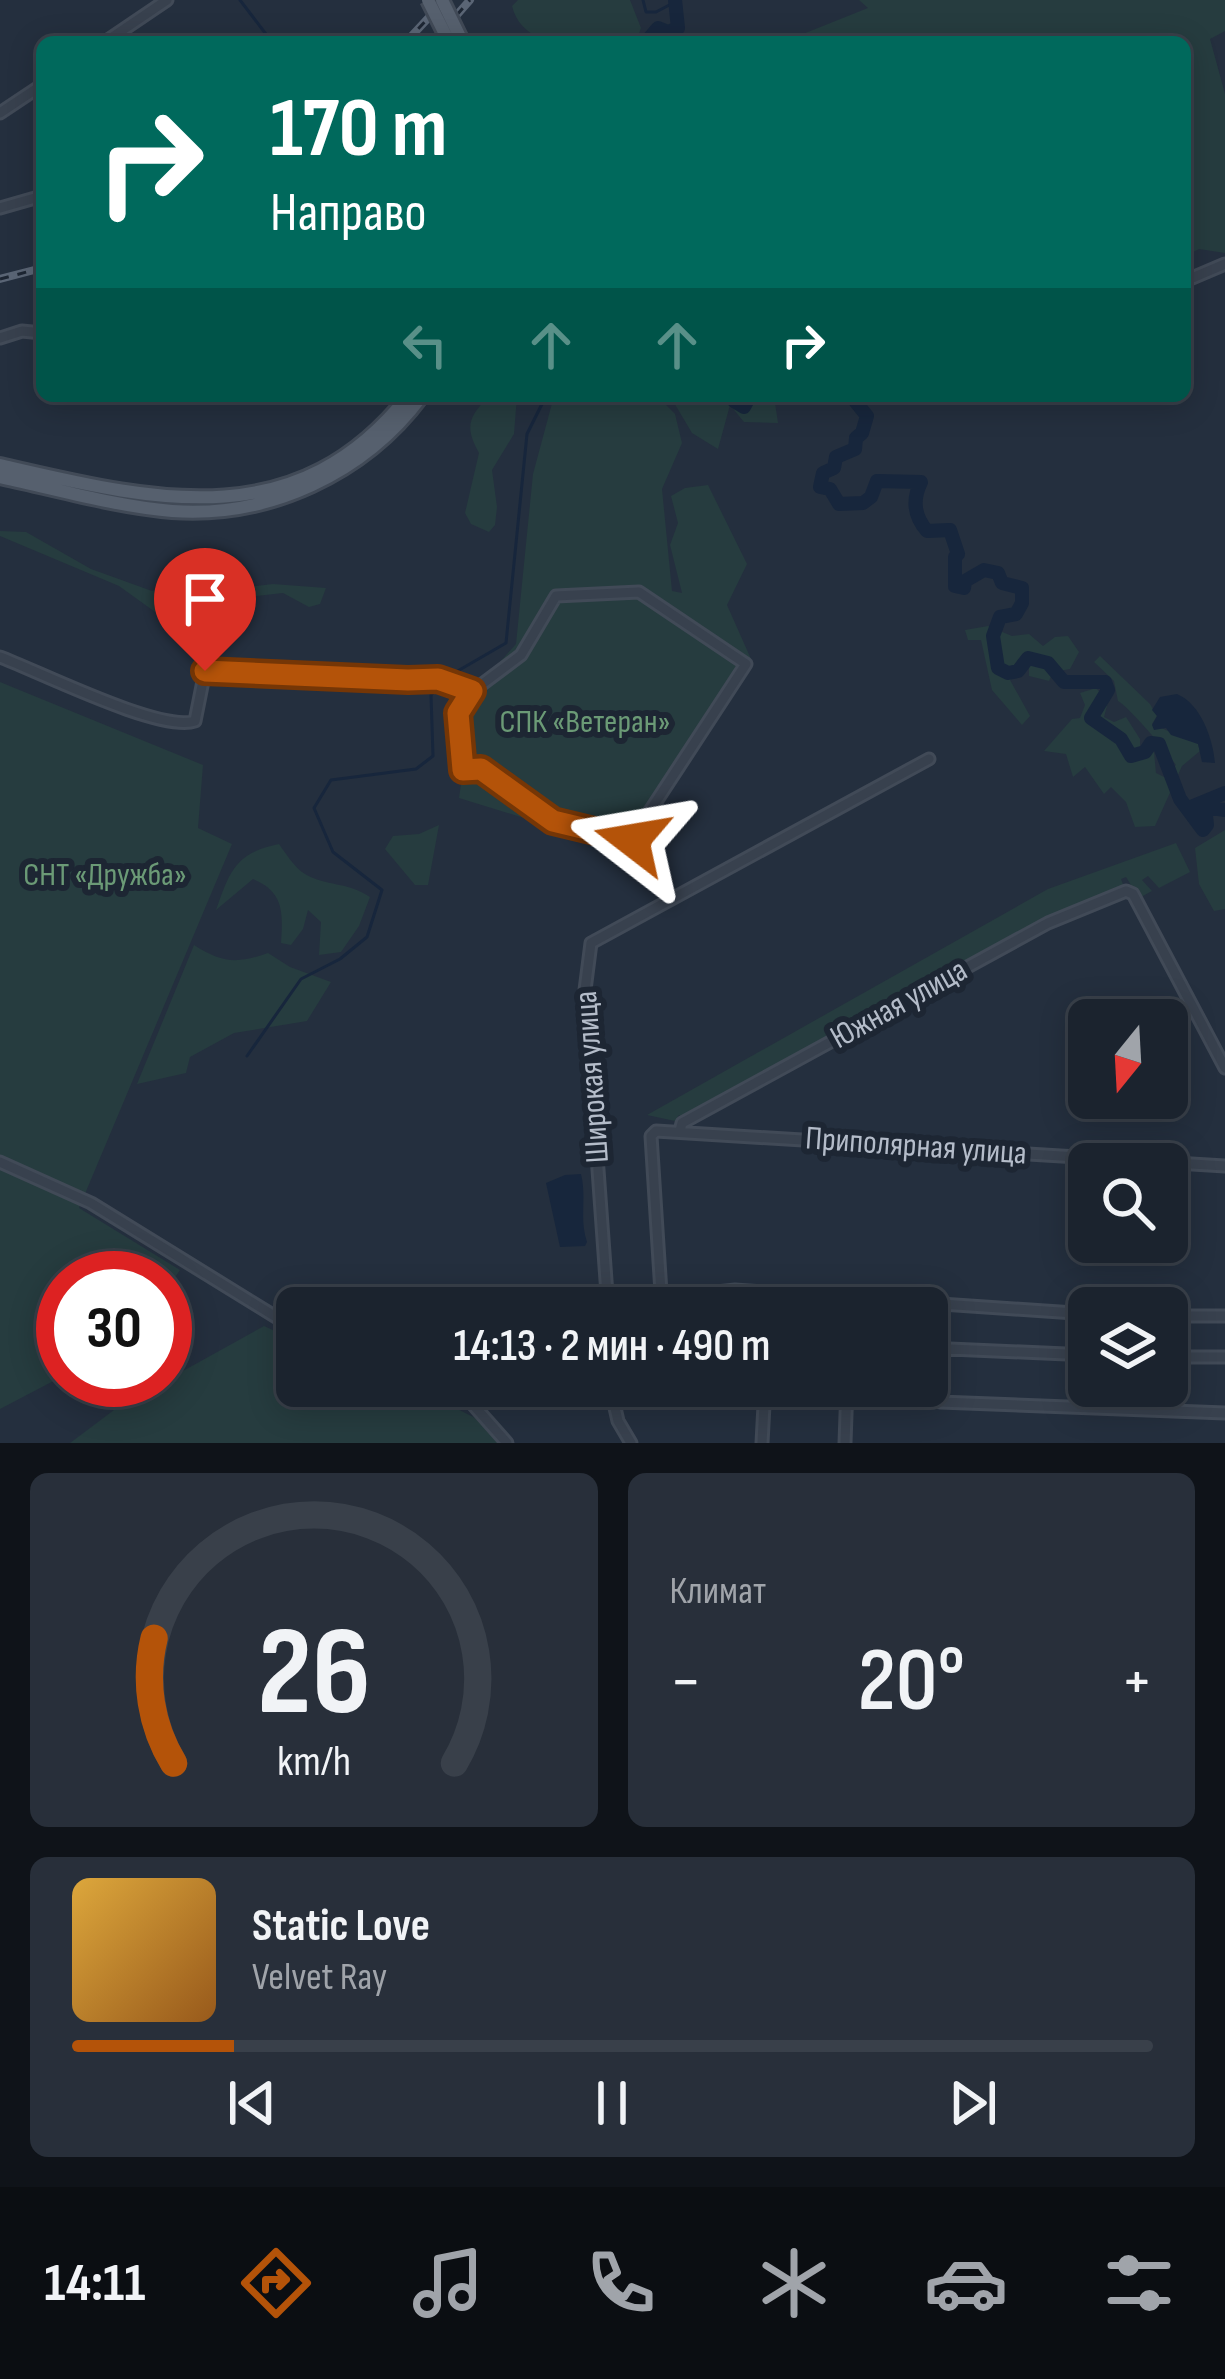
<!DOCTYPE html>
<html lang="ru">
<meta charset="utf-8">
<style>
:root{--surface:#1b232e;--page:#282f3a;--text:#f1f3f6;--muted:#a0a4aa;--line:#39404a;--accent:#b45309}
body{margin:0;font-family:"Sofia Sans Condensed",sans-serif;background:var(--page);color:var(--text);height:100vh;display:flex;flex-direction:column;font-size:45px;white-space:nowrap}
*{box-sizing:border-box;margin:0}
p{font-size:39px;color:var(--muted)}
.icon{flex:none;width:66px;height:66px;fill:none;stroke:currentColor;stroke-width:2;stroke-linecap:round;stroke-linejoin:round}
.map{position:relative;height:1443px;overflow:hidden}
.side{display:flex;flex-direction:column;gap:30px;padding:30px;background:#0f1319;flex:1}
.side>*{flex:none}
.guide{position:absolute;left:36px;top:36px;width:1155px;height:366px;border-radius:18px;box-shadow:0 6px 30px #0003,0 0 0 3px var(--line);background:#00695c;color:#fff;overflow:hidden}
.needle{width:78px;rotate:198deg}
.fabs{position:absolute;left:1068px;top:999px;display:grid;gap:24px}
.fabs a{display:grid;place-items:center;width:120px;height:120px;border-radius:18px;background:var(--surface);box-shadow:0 6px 30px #0003,0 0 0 3px var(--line);font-size:60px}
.speed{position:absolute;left:36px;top:1251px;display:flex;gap:24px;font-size:60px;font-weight:700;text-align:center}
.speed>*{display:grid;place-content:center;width:156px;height:156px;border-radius:50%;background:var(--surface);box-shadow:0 6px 30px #0003,0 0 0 3px var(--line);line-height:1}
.speed .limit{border:18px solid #d22;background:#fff;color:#111}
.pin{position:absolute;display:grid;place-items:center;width:102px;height:102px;color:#fff;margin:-123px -51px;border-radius:50% 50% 50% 0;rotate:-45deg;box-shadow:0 0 12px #0007}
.pin .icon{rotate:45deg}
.me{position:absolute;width:132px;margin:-66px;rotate:284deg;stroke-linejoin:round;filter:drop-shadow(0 0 9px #0008)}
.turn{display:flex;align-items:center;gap:42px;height:252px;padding:0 36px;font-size:54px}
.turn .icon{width:156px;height:156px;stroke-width:2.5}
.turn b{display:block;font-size:84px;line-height:102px}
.lanes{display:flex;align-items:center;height:114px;padding:0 36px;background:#0003;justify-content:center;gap:60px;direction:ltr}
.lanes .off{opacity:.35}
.big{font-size:90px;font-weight:600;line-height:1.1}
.side .tile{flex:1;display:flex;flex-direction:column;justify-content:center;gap:18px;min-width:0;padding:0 42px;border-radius:18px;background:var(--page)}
.side .dial{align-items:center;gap:0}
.dial svg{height:312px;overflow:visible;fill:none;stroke:var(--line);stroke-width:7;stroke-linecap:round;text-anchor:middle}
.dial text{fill:var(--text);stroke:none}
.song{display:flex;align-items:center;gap:36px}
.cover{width:144px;height:144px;border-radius:18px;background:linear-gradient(135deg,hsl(40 70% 55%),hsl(30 70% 35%))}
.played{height:12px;border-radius:6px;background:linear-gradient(90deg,var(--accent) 15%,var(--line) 15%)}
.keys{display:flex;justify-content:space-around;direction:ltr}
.heat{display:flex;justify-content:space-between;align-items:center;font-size:66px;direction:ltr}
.side .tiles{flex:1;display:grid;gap:30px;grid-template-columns:1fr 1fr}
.tile:last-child{grid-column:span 2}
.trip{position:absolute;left:276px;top:1287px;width:672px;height:120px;border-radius:18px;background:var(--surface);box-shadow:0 6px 30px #0003,0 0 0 3px var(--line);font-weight:600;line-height:120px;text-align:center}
.tabs{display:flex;height:192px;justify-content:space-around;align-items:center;background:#0b0e12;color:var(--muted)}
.tabs .icon{width:84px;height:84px}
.tabs .selected{color:var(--accent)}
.tabs b{font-size:54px;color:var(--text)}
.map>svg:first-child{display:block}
.green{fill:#263c3f}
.water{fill:#17263c}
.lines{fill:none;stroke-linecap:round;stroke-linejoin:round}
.stream{stroke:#17263c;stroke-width:3}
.river{stroke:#17263c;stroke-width:14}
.minor-casing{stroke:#414a57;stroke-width:15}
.major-casing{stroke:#414a57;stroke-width:18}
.minor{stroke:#38414e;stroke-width:9}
.major{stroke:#56606e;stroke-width:12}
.rail-casing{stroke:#5a6575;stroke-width:8}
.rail{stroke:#1d2633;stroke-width:3;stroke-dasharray:9;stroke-linecap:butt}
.major-bridge-casing{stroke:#414a57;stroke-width:18;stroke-linecap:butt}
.major-bridge{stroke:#56606e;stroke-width:12}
.route-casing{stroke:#753606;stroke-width:30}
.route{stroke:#b45309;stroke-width:21}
.labels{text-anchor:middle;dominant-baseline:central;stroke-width:12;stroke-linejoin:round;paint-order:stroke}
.park-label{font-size:33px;fill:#6b9a76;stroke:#1d2633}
.street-label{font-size:33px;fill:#b4bcc9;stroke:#1d2633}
</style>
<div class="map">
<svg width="1225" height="1443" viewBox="0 0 1225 1443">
<rect width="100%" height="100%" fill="#242f3e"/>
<!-- green -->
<path class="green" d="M518,0H630L641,28L636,42C595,42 525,57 512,6Z
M859,0H1225V31L1210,39L1225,94V253L1199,249L1185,256V42H783L868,8Z
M489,396H517L514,434L492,470L497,507L495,525L489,532L471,524L465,513L479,453C464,426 469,417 489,396Z
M554,396H657L675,414L682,443L662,489L672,591L682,593L670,545L678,523L671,496L685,488L708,485L747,564L727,605L751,659L631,840L520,814L618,842L605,843L459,798L463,770L461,706L516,644L533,474Z
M670,396H774L778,423L744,422L730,405L718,449L692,433Z
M0,531L26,532L91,569L152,591L179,585L222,590L273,584L326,588L320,604L309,607L283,593L209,601L192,628L169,622L119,586L0,536Z
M988,626L1012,636L1029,634L1043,646L1055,637L1068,636L1079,652L1070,669L1053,672L1049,681L1029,676V667L1010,680L1030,716L1022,725L992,690L981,640H968L965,630Z
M1100,656L1150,704L1157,716L1152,724L1198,744L1200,751L1182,766L1155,826L1135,827L1126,802L1111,787L1104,794L1085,767L1073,777L1066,754L1044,751L1072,719L1080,718L1085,705L1080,693L1096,688L1108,702L1104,717L1114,722L1126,717L1140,739V759L1154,752L1156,773L1164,777L1176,765C1165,750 1131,709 1118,701L1114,681L1094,662Z
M0,682L203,765L198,828L232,844L79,1208L180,1270L165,1292V1278H63V1376L0,1409Z
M439,825L428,885H415L385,849L393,836L419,834Z
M1225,830V909L1214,911L1199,884L1195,848Z
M1176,843L1190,872L1159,888L1148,876L1142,880L1152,891L1139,898L1126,877L1121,879L1124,887L1054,914L682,1117L679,1115L675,1121L647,1115L1048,889Z
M279,844C286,854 295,868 305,874C327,887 346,881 370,897L359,926L341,952L319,955L321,922L308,910L303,929L291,945L281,943C283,912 284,892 253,879L216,910C230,871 235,853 279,844Z
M194,945C222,963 237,964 268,953L290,967L331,982L307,1021L234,1033L190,1057L186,1073L137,1084Z
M264,1326L297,1341V1386H412L485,1423L502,1443H70L118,1407Z"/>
<!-- water -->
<path class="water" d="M1177,694C1201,704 1213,739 1215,763L1202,762L1198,744L1171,735L1166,728L1154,730L1152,725L1157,716L1152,710L1160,697Z
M581,1174C587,1198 579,1219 587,1242L585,1246L560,1247L546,1183L565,1175Z"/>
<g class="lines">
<!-- stream -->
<path class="stream" d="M240,0L272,42
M643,0L646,12H656L675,2
M247,1056L301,979L340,959L367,937L382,890L333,852L314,808L331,780L416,769L433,756L431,695L449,676L506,643L527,434L546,396"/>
<!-- river -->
<path class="river" d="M646,42L658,28L668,32L678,28L675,0
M734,396V401L744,407L750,396
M851,396L867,416L862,433L856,438L855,449L836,457L834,468L823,473L820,487L830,489L839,504L863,503L871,497L877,481L921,482C912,500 914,516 927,531L950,530L958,554L955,557V586L964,588L965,581L984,570L998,573L1002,583L1022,588V603L1016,614L1000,617L993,636L998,668L1008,673L1018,671L1028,658L1048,663L1064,682H1105L1108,690L1091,718L1121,739L1131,756L1145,752L1151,743L1159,744L1180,799L1203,830L1207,825L1205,807L1225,810
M1191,807L1225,793"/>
<defs>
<path id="minor" d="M105,42L167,0
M0,113L42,85
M0,208L42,196
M1185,281L1225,264
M0,338L22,331L42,333
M639,592L746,664L631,840L553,821L481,769L463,770L461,706L473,691L521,655L556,596Z
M0,657C40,672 161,733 195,721L205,671L408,680L438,679L473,691
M680,1131L682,1123L1048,923L1126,891L1133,894L1225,1068
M0,1162L91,1203L297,1330
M662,1298L735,1290L1089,1314
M608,1308L585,990L591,943L929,759
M662,1308L651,1136L656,1131L1225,1166
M1167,1316H1225
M927,1348L1089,1355
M942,1349L940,1402L1225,1413
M1167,1357H1225
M432,1386L449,1391L461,1389
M610,1386L618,1421L631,1443
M460,1390L507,1443
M762,1443L765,1386
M845,1443L847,1386"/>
<path id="major" d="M0,465C152,500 295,538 408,396
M0,477C57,489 114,506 172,511C269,518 364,474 422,396"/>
</defs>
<!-- minor casing -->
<use href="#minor" class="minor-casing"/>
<!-- major casing -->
<use href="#major" class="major-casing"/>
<!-- minor -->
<use href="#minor" class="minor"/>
<!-- major -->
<use href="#major" class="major"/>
<defs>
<path id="rail" d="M406,42L445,0
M433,42L470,0
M0,279L42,268"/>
</defs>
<!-- rail casing -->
<use href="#rail" class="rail-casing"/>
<!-- rail -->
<use href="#rail" class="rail"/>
<defs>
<path id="major-bridge" d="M428,0L449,42
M442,0L461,39"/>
</defs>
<!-- major-bridge casing -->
<use href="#major-bridge" class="major-bridge-casing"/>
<!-- major-bridge -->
<use href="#major-bridge" class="major-bridge"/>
</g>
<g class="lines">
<defs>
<path id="route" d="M205,671L408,680L438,679L472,691L458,713L463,770L481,769L553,821L632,840"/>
</defs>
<!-- route casing -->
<use href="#route" class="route-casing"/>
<!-- route -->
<use href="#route" class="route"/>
</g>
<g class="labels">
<!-- park labels -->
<g class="park-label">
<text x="585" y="722">СПК «Ветеран»</text>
<text x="105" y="875">СНТ «Дружба»</text>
</g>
<!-- street labels -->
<g class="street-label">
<text transform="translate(899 1004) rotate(-29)">Южная улица</text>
<text transform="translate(592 1077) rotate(-94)">Широкая улица</text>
<text transform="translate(916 1146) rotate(4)">Приполярная улица</text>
</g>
</g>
</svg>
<div class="fabs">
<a><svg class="needle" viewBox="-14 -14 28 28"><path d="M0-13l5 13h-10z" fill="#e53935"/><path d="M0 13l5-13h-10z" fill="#a0a4aa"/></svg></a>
<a><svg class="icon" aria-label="search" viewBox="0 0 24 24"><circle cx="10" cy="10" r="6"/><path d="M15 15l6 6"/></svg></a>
<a><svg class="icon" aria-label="layers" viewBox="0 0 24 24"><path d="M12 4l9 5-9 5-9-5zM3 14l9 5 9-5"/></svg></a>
</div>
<div class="speed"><div class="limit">30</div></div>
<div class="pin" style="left:205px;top:671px;background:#d93025"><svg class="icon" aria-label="arrive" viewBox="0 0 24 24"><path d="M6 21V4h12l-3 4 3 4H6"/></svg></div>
<svg class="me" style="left:632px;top:840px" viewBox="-20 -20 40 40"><path d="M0-17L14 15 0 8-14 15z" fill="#b45309" stroke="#fff" stroke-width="4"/></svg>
<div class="trip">14:13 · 2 мин · 490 m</div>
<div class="guide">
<div class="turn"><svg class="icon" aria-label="right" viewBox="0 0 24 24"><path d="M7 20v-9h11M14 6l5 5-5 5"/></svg><div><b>170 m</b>Направо</div></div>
<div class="lanes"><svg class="icon off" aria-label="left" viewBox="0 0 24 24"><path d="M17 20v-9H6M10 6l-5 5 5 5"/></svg><svg class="icon off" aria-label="ahead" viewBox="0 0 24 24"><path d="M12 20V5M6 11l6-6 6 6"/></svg><svg class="icon off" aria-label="ahead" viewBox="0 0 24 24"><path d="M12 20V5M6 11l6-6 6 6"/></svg><svg class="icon" aria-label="right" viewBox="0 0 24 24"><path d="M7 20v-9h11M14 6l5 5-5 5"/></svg></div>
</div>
</div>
<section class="side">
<div class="tiles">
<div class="tile dial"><svg viewBox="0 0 100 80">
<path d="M14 69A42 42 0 1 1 86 69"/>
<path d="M14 69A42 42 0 0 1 9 37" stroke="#b45309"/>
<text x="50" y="56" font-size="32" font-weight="700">26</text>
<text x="50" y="72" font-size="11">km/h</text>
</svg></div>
<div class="tile"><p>Климат</p>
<div class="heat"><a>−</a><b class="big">20°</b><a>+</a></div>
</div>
<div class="tile">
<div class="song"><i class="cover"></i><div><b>Static Love</b><p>Velvet Ray</p></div></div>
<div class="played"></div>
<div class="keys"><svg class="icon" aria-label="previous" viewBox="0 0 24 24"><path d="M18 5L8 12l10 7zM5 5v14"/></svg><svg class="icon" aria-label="pause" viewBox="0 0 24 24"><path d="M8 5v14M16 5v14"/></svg><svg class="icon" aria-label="next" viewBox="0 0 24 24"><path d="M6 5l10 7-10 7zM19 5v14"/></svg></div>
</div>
</div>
</section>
<nav class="tabs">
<b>14:11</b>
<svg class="icon selected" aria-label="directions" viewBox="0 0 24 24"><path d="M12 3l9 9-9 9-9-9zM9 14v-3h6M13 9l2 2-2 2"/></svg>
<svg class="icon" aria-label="music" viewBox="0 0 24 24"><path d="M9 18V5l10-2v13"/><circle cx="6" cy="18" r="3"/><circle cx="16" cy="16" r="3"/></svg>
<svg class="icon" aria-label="phone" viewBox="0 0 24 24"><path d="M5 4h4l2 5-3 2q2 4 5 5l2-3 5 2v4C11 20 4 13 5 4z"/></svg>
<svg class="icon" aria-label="climate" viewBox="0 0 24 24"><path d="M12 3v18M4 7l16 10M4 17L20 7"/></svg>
<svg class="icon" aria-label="car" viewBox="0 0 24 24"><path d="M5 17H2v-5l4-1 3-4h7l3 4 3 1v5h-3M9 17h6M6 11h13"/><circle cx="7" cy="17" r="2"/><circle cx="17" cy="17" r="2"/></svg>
<svg class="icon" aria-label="filters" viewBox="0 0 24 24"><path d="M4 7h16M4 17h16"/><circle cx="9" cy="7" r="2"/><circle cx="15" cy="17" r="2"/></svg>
</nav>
